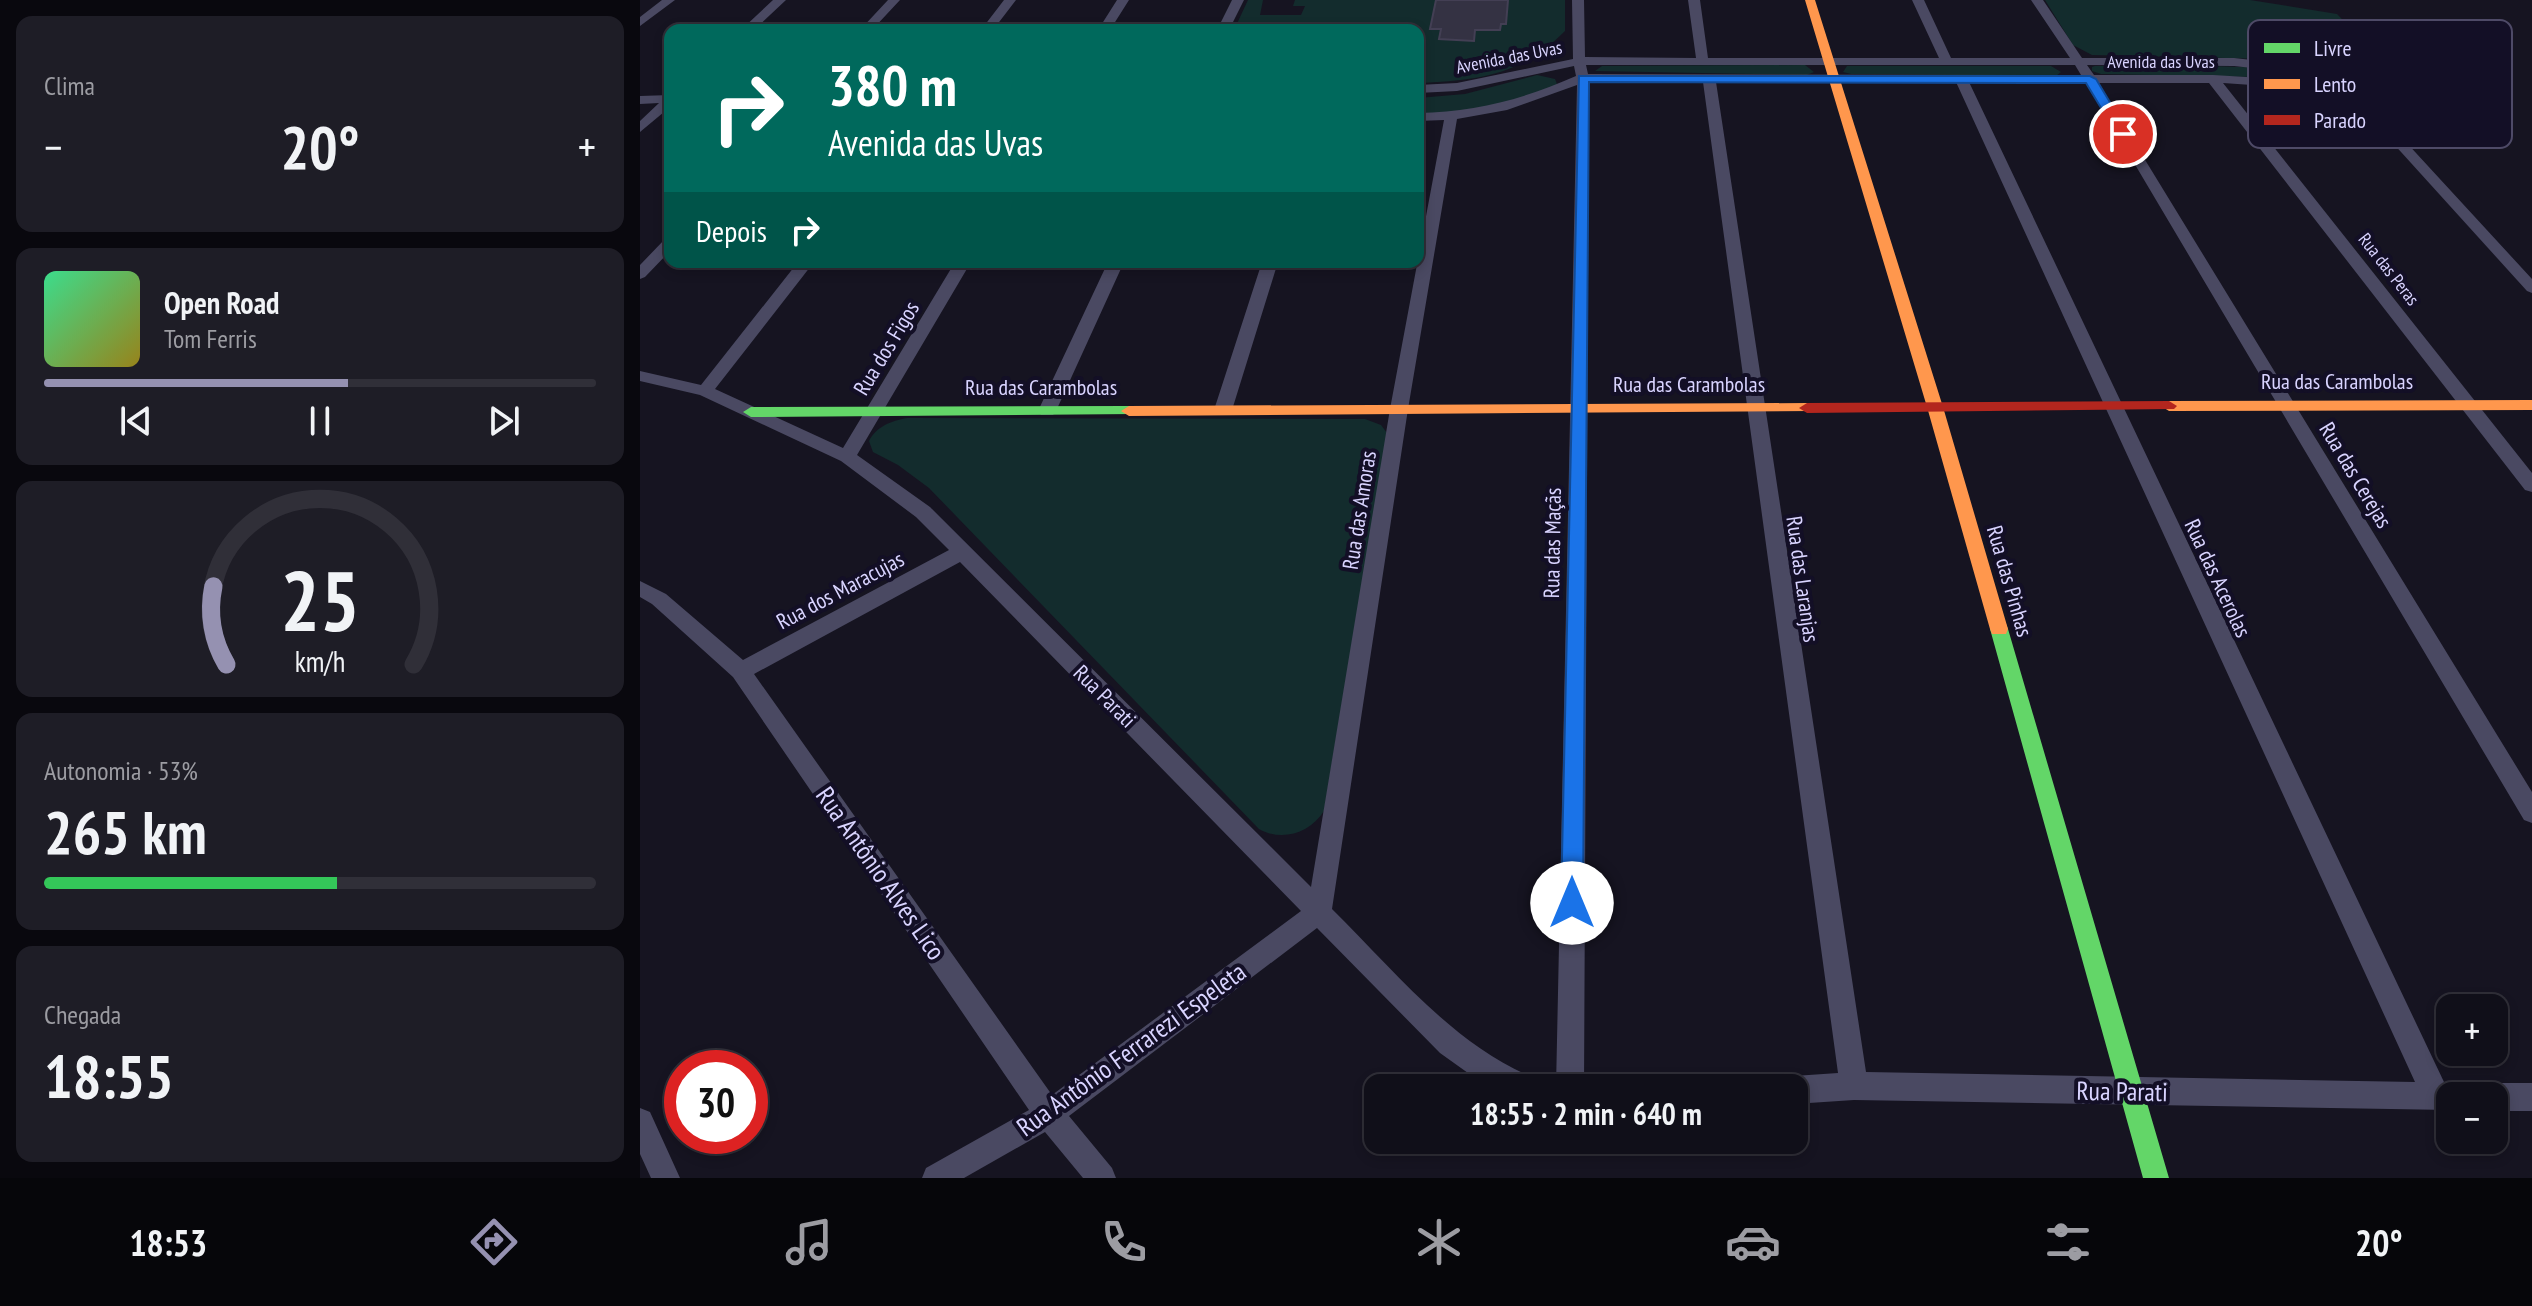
<!DOCTYPE html>
<html lang="pt">
<meta charset="utf-8">
<style>
:root{--surface:#100f19;--page:#1e1d26;--text:#f1f3f6;--muted:#9c9ca2;--line:#302f38;--accent:#9591b1}
body{margin:0;font-family:"PT Sans Narrow",sans-serif;background:var(--page);color:var(--text);height:100vh;display:flex;flex-direction:column;font-size:30px;white-space:nowrap}
*{box-sizing:border-box;margin:0}
p{font-size:26px;color:var(--muted)}
.icon{flex:none;width:44px;height:44px;fill:none;stroke:currentColor;stroke-width:2;stroke-linecap:round;stroke-linejoin:round}
.map{position:relative;flex:1;overflow:hidden}
.sheet{display:flex;flex-direction:column;gap:16px;padding:16px;background:#09080e;width:640px}
.sheet>*{flex:none}
.guide{position:absolute;left:24px;top:24px;width:760px;height:244px;border-radius:16px;box-shadow:0 4px 12px #0003,0 0 0 2px var(--line);background:#00695c;color:#fff;overflow:hidden}
.buttons{position:absolute;left:1796px;top:994px;display:grid;gap:16px}
.buttons a{display:grid;place-items:center;width:72px;height:72px;border-radius:16px;background:var(--surface);box-shadow:0 4px 12px #0003,0 0 0 2px var(--line);font-size:40px}
.speed{position:absolute;left:24px;top:1050px;display:flex;gap:16px;font-size:40px;font-weight:700;text-align:center}
.speed>*{display:grid;place-content:center;width:104px;height:104px;border-radius:50%;background:var(--surface);box-shadow:0 4px 12px #0003,0 0 0 2px var(--line);line-height:1}
.speed .limit{border:12px solid #d22;background:#fff;color:#111}
.pin{position:absolute;display:grid;place-items:center;width:68px;height:68px;color:#fff;margin:-34px;border:4px solid #fff;border-radius:50%;box-shadow:0 2px 8px #0007}
.me{position:absolute;width:88px;margin:-44px;rotate:0deg;stroke-linejoin:round;filter:drop-shadow(0 0 6px #0008)}
.turn{display:flex;align-items:center;gap:28px;height:168px;padding:0 32px;font-size:36px}
.turn .icon{width:104px;height:104px;stroke-width:2.5}
.turn b{display:block;font-size:56px;line-height:68px}
.then{display:flex;align-items:center;height:76px;padding:0 32px;background:#0003;gap:16px;font-size:30px}
.big{font-size:60px;font-weight:700;line-height:1.1}
.sheet .card{flex:1;display:flex;flex-direction:column;justify-content:center;gap:12px;min-width:0;padding:0 28px;border-radius:16px;background:var(--page)}
.sheet .dial{align-items:center;gap:0}
.dial svg{height:208px;overflow:visible;fill:none;stroke:var(--line);stroke-width:7;stroke-linecap:round;text-anchor:middle}
.dial text{fill:var(--text);stroke:none}
.song{display:flex;align-items:center;gap:24px}
.cover{width:96px;height:96px;border-radius:12px;background:linear-gradient(135deg,hsl(150 70% 55%),hsl(50 70% 35%))}
.played{height:8px;border-radius:4px;background:linear-gradient(90deg,var(--accent) 55%,var(--line) 55%)}
.keys{display:flex;justify-content:space-around;direction:ltr}
.heat{display:flex;justify-content:space-between;align-items:center;font-size:44px;direction:ltr}
.charge{height:12px;border-radius:6px;background:linear-gradient(90deg,#34c759 53%,var(--line) 0)}
.trip{position:absolute;left:724px;top:1074px;width:444px;height:80px;border-radius:16px;background:var(--surface);box-shadow:0 4px 12px #0003,0 0 0 2px var(--line);font-weight:700;line-height:80px;text-align:center}
.dock{display:flex;height:128px;justify-content:space-around;align-items:center;background:#06060a;color:var(--muted)}
.dock .icon{width:56px;height:56px}
.dock .on{color:var(--accent)}
.dock b{font-size:36px;color:var(--text)}
main{display:flex;flex:1;min-height:0}
.map>svg:first-child{display:block}
.green{fill:#132c2d}
.building{fill:#343243;stroke:#433f54;stroke-width:2}
.lines{fill:none;stroke-linecap:round;stroke-linejoin:round}
.street{fill:#4a4962;fill-rule:evenodd}
.fast{fill:#63d668;fill-rule:evenodd}
.slow{fill:#ff974d;fill-rule:evenodd}
.jam{fill:#b3261e;fill-rule:evenodd}
.route{fill:#1a73e8;stroke:#114b97;stroke-width:2}
.labels{text-anchor:middle;dominant-baseline:central;stroke-width:8;stroke-linejoin:round;paint-order:stroke}
.far-street-label{font-size:18px;fill:#d9d4ff;stroke:#130f26}
.street-label{font-size:22px;fill:#d9d4ff;stroke:#130f26}
.near-street-label{font-size:26px;fill:#d9d4ff;stroke:#130f26}
.key{fill:#130f26;stroke:#4e4a67;stroke-width:2}
.key-label{font-size:22px;fill:#d9d4ff}
</style>
<main>
<section class="sheet">
<div class="card"><p>Clima</p>
<div class="heat"><a>−</a><b class="big">20°</b><a>+</a></div>
</div>
<div class="card">
<div class="song"><i class="cover"></i><div><b>Open Road</b><p>Tom Ferris</p></div></div>
<div class="played"></div>
<div class="keys"><svg class="icon" aria-label="previous" viewBox="0 0 24 24"><path d="M18 5L8 12l10 7zM5 5v14"/></svg><svg class="icon" aria-label="pause" viewBox="0 0 24 24"><path d="M8 5v14M16 5v14"/></svg><svg class="icon" aria-label="next" viewBox="0 0 24 24"><path d="M6 5l10 7-10 7zM19 5v14"/></svg></div>
</div>
<div class="card dial"><svg viewBox="0 0 100 80">
<path d="M14 69A42 42 0 1 1 86 69"/>
<path d="M14 69A42 42 0 0 1 9 39" stroke="#9591b1"/>
<text x="50" y="56" font-size="32" font-weight="700">25</text>
<text x="50" y="72" font-size="11">km/h</text>
</svg></div>
<div class="card"><p>Autonomia · 53%</p><b class="big">265 km</b><div class="charge"></div></div>
<div class="card"><p>Chegada</p><b class="big">18:55</b></div>
</section>
<div class="map">
<svg width="1892" height="1178" viewBox="0 0 1892 1178">
<rect width="100%" height="100%" fill="#161421"/>
<!-- green -->
<path class="green" d="M608,0H623L620,15H661L665,6H653L655,0H925V31C880,76 839,80 778,83V30H594Z
M1405,0H1610L1697,14L1763,82L1718,72L1629,59L1452,55L1433,45Z
M1165,65L1174,72L1167,75L955,71L962,66Z
M1207,66H1411L1421,72L1416,76L1211,74L1203,72Z
M1455,66C1497,66 1685,61 1709,86L1702,89L1614,77L1461,74L1452,71V67Z
M897,75L915,79L917,84L908,90L842,109L778,115V98L825,94Z
M267,418L725,419L741,425L747,433L684,811C670,833 642,842 619,829L289,488L258,465L233,452L229,441C237,426 251,421 267,418Z"/>
<!-- building -->
<path class="building" d="M796,0H868L866,24H861L860,30H835L834,41L799,39L801,29H790Z"/>
<g class="lines">
<!-- street -->
<path class="street" d="M22,0H35L0,26V17Z
M133,0H146L114,30H101Z
M248,0H260L232,30H220Z
M364,0H376L353,30H341Z
M477,0H489L470,30H458Z
M592,0H604L589,30H577Z
M932,0H944L945,57L1056,58L1048,0H1060L1068,58H1299L1272,0H1284L1311,58H1430L1391,0H1403L1442,58H1594L1683,68L1783,91V97L1779,98L1683,76L1594,66L1447,65L1454,75H1573L1657,80L1792,108L1793,111L1787,115L1730,103L1892,279V293L1887,291L1713,99L1657,88L1583,83L1892,473V492L1885,490L1569,83H1458L1892,792V823L1884,820L1446,82H1329L1804,1082L1820,1086L1824,1096H1810V1110L1214,1100L1154,1104V1088H1141L1144,1080L1154,1076L1198,1073L1063,82H949L944,1088H916L937,85L867,110L817,119L768,409L692,909C754,970 812,1044 894,1078L898,1088H849L800,1053L677,928L429,1116L472,1168L476,1178H443L405,1132L324,1178H282L286,1168L389,1110L93,677L12,604L0,597V581L26,594L103,660L309,550L276,517L201,461L60,395L0,381V371L61,385L158,262H174L75,389L203,448L315,262H331L217,455L290,507L671,887L750,409L804,120L778,121V113C835,112 884,99 936,76L934,66L817,91L778,93V85L817,83L933,59ZM946,65H1435L1441,75L948,74ZM1076,82H1316L1775,1082L1226,1072ZM320,562L661,911L412,1095L114,674Z
M30,95V107L0,132V121L19,103L0,104V96Z
M30,238V251L5,277L0,279V265L25,239Z
M468,262H484L416,411L413,415H401L398,411Z
M622,262H638L592,410L589,414H577L574,410Z
M1854,1083H1892V1111H1854V1096H1841L1844,1087Z
M0,1108L10,1112L40,1178H11L0,1154Z"/>
<!-- fast -->
<path class="fast" d="M489,406L497,411L495,414L111,417L103,412L111,407Z
M1359,622L1366,624L1368,629L1529,1178H1503L1350,629L1352,624Z"/>
<!-- slow -->
<path class="slow" d="M1165,0H1175L1303,407L1368,629L1366,634H1352L1350,629L1287,407Z
M1892,400V410L1529,411L1521,406L1529,401Z
M1167,403L1172,405L1175,408L1172,411L489,416L481,411L489,406Z"/>
<!-- jam -->
<path class="jam" d="M1529,401L1537,406L1534,409L1167,413L1159,408L1167,403Z"/>
</g>
<!-- route -->
<path class="route" d="M939,76H1450L1456,79L1489,134L1478,136L1446,83L949,82L943,903L940,910L932,913L924,910L921,903Z"/>
<g class="labels">
<!-- far-street labels -->
<g class="far-street-label">
<text transform="translate(869 57) rotate(-11)">Avenida das Uvas</text>
<text x="1521" y="61">Avenida das Uvas</text>
<text transform="translate(1749 269) rotate(52)">Rua das Peras</text>
</g>
<!-- street labels -->
<g class="street-label">
<text transform="translate(246 348) rotate(-59)">Rua dos Figos</text>
<text x="1697" y="381">Rua das Carambolas</text>
<text x="1049" y="384">Rua das Carambolas</text>
<text x="401" y="387">Rua das Carambolas</text>
<text transform="translate(1716 475) rotate(59)">Rua das Cerejas</text>
<text transform="translate(719 510) rotate(-81)">Rua das Amoras</text>
<text transform="translate(912 543) rotate(-89)">Rua das Maçãs</text>
<text transform="translate(1578 578) rotate(65)">Rua das Acerolas</text>
<text transform="translate(1163 579) rotate(82)">Rua das Laranjas</text>
<text transform="translate(1370 581) rotate(74)">Rua das Pinhas</text>
<text transform="translate(200 590) rotate(-28)">Rua dos Maracujas</text>
<text transform="translate(465 696) rotate(45)">Rua Parati</text>
</g>
<!-- near-street labels -->
<g class="near-street-label">
<text transform="translate(241 873) rotate(55)">Rua Antônio Alves Lico</text>
<text transform="translate(491 1049) rotate(-36)">Rua Antônio Ferrarezi Espeleta</text>
<text transform="translate(1482 1091) rotate(1)">Rua Parati</text>
</g>
</g>
<!-- legend -->
<rect x="1608" y="20" width="264" height="128" rx="12" class="key"/>
<rect x="1624" y="43" width="36" height="10" fill="#63d668"/>
<rect x="1624" y="79" width="36" height="10" fill="#ff974d"/>
<rect x="1624" y="115" width="36" height="10" fill="#b3261e"/>
<g class="key-label">
<text x="1674" y="56">Livre</text>
<text x="1674" y="92">Lento</text>
<text x="1674" y="128">Parado</text>
</g>
</svg>
<div class="buttons">
<a>+</a>
<a>−</a>
</div>
<div class="speed"><div class="limit">30</div></div>
<div class="pin" style="left:1483px;top:134px;background:#d93025"><svg class="icon" aria-label="arrive" viewBox="0 0 24 24"><path d="M6 21V4h12l-3 4 3 4H6"/></svg></div>
<svg class="me" style="left:932px;top:903px" viewBox="-20 -20 40 40"><circle r="19" fill="#fff"/><path d="M0-13L10 11 0 6-10 11z" fill="#1a73e8"/></svg>
<div class="trip">18:55 · 2 min · 640 m</div>
<div class="guide">
<div class="turn"><svg class="icon" aria-label="right" viewBox="0 0 24 24"><path d="M7 20v-9h11M14 6l5 5-5 5"/></svg><div><b>380 m</b>Avenida das Uvas</div></div>
<div class="then">Depois<svg class="icon" aria-label="right" viewBox="0 0 24 24"><path d="M7 20v-9h11M14 6l5 5-5 5"/></svg></div>
</div>
</div>
</main>
<nav class="dock">
<b>18:53</b>
<svg class="icon on" aria-label="directions" viewBox="0 0 24 24"><path d="M12 3l9 9-9 9-9-9zM9 14v-3h6M13 9l2 2-2 2"/></svg>
<svg class="icon" aria-label="music" viewBox="0 0 24 24"><path d="M9 18V5l10-2v13"/><circle cx="6" cy="18" r="3"/><circle cx="16" cy="16" r="3"/></svg>
<svg class="icon" aria-label="phone" viewBox="0 0 24 24"><path d="M5 4h4l2 5-3 2q2 4 5 5l2-3 5 2v4C11 20 4 13 5 4z"/></svg>
<svg class="icon" aria-label="climate" viewBox="0 0 24 24"><path d="M12 3v18M4 7l16 10M4 17L20 7"/></svg>
<svg class="icon" aria-label="car" viewBox="0 0 24 24"><path d="M5 17H2v-5l4-1 3-4h7l3 4 3 1v5h-3M9 17h6M6 11h13"/><circle cx="7" cy="17" r="2"/><circle cx="17" cy="17" r="2"/></svg>
<svg class="icon" aria-label="filters" viewBox="0 0 24 24"><path d="M4 7h16M4 17h16"/><circle cx="9" cy="7" r="2"/><circle cx="15" cy="17" r="2"/></svg>
<b>20°</b>
</nav>
